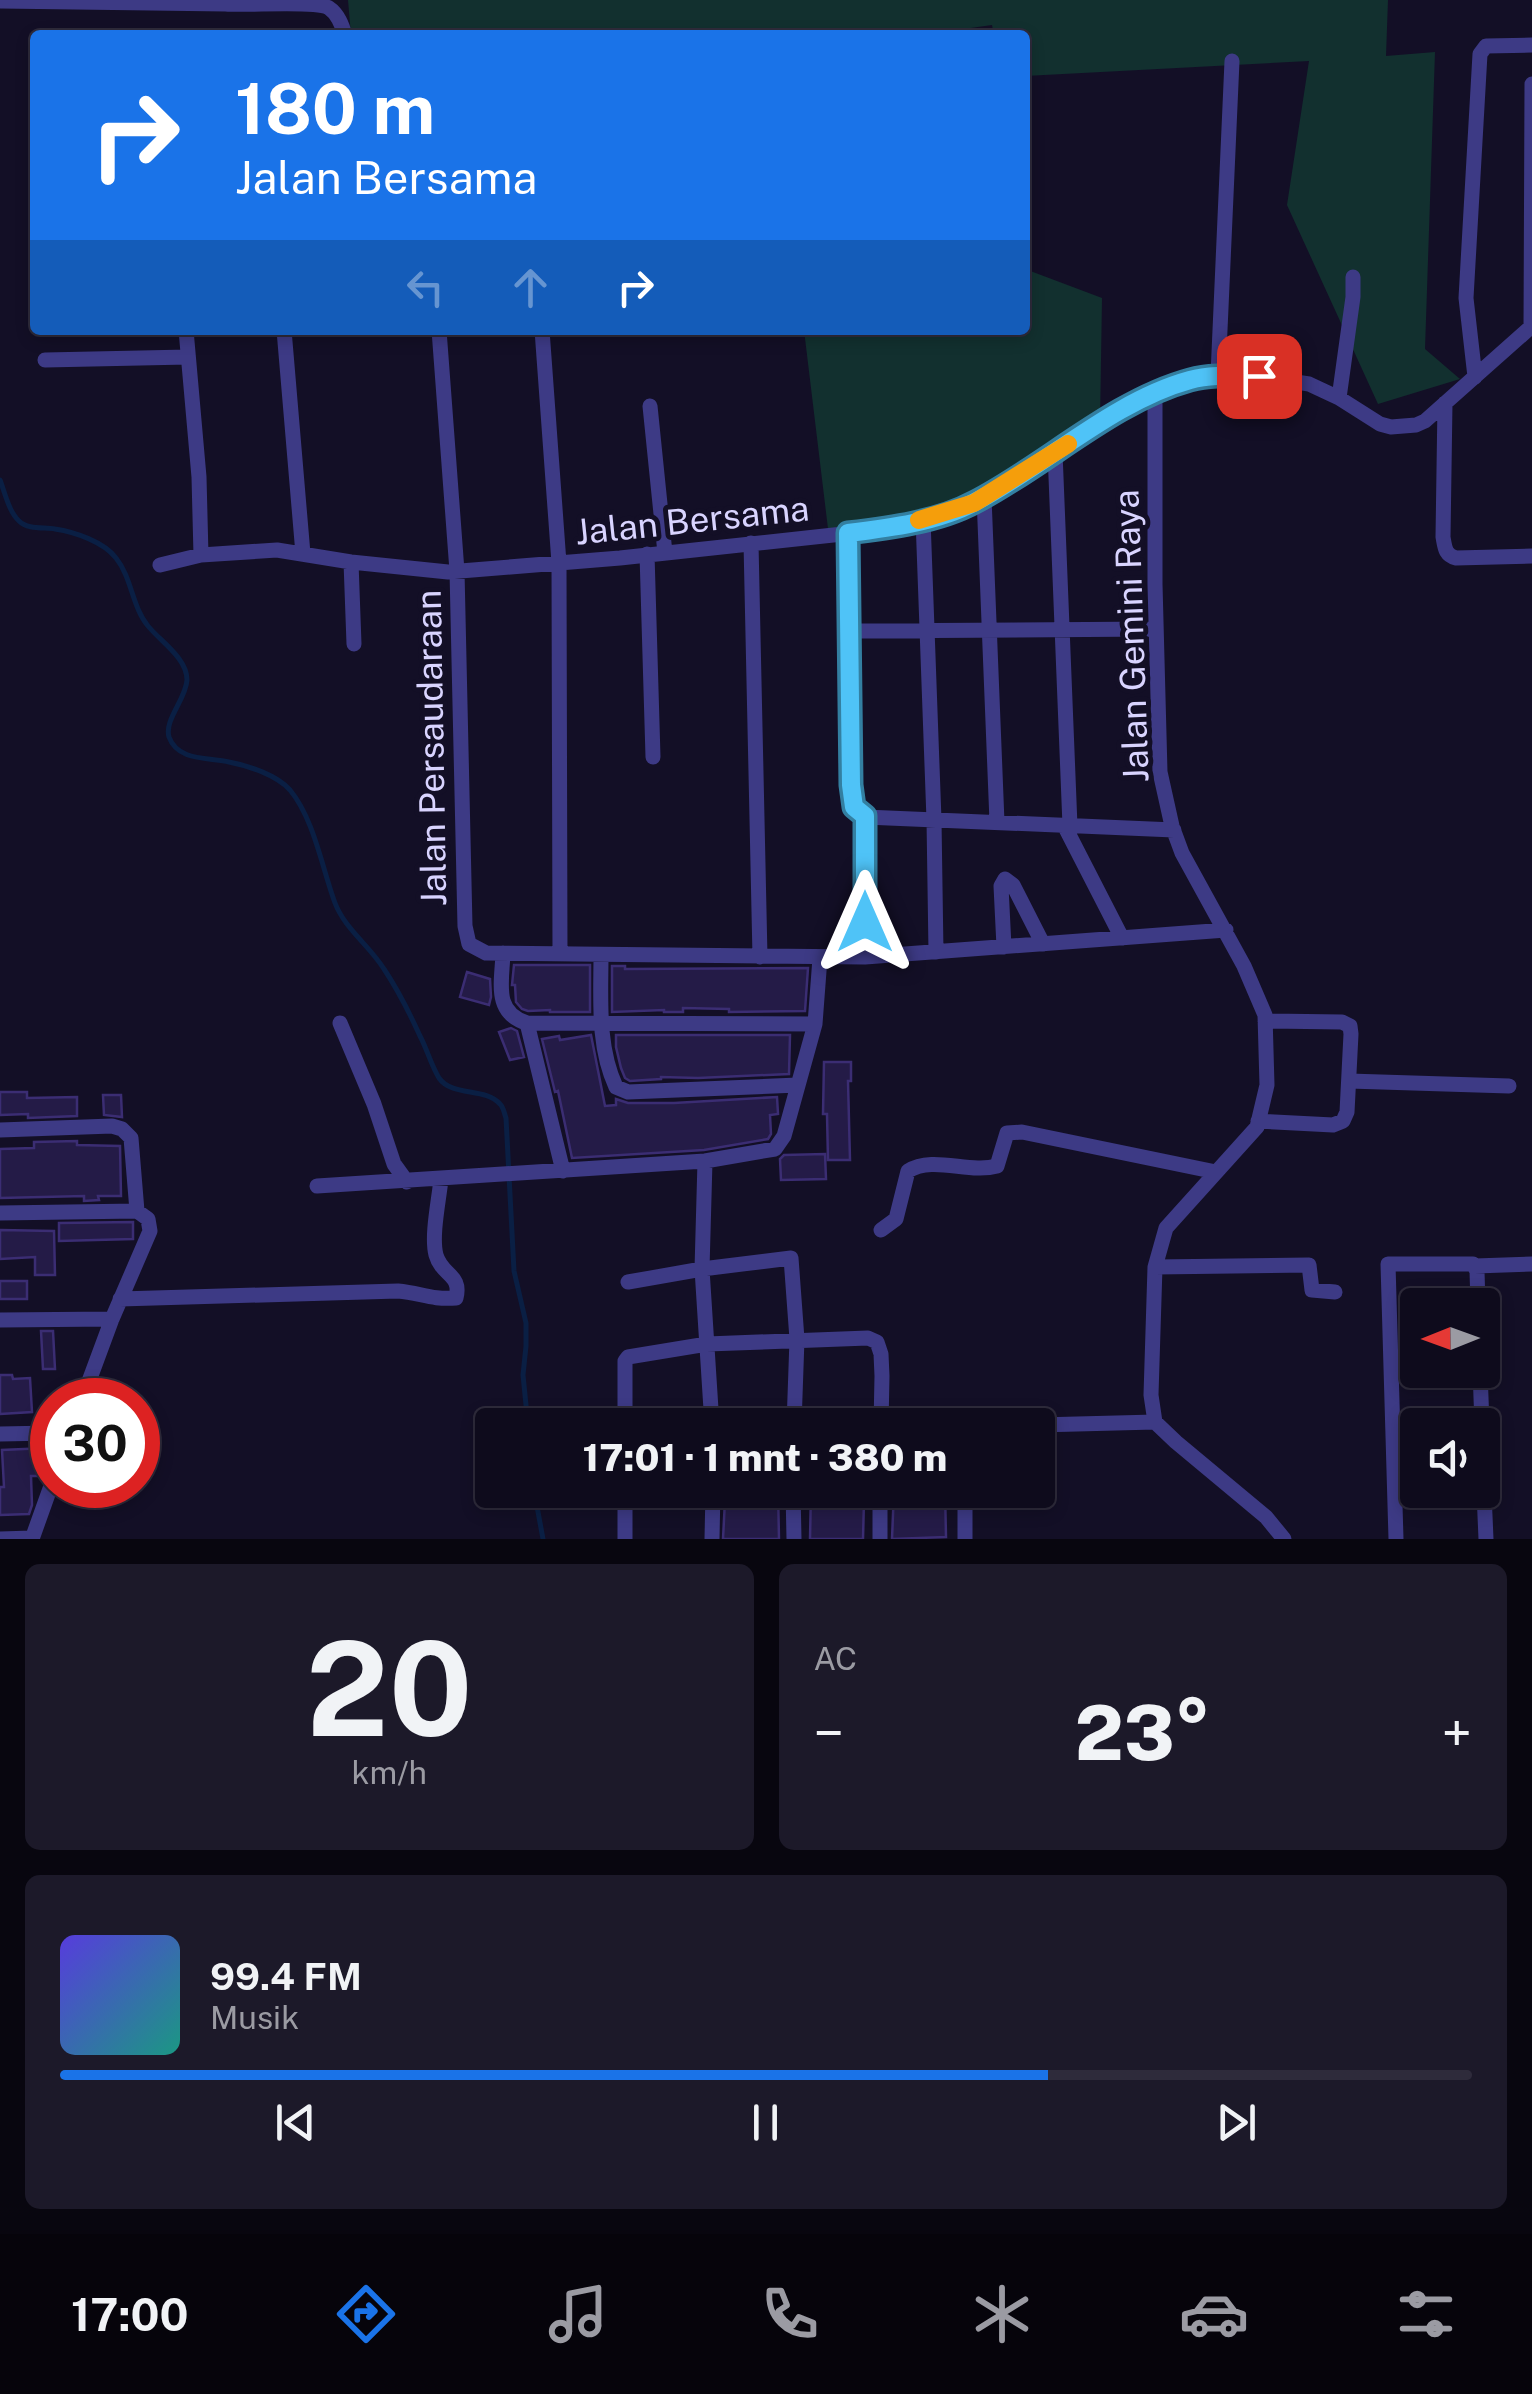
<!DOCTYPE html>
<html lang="id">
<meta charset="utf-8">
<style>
:root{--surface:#0e0b1c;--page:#1c1929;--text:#f1f3f6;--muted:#9b9ba3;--line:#2e2b3b;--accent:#1a73e8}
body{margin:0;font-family:"Public Sans",sans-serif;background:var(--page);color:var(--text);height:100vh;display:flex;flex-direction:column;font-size:38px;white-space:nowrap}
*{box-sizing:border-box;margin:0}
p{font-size:32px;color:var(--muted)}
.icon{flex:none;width:55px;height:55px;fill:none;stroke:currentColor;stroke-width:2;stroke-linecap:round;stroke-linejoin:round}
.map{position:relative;height:1539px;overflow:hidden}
.sheet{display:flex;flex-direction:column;gap:25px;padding:25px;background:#08060f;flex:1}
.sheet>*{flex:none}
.hud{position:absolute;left:30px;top:30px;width:1000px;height:305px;border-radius:10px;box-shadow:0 5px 15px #0003,0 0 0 2px var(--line);background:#1a73e8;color:#fff;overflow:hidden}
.needle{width:65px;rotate:269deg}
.buttons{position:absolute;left:1400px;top:1288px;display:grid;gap:20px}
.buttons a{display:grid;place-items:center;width:100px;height:100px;border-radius:10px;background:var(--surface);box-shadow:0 5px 15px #0003,0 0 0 2px var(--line);font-size:50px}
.speed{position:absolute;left:30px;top:1378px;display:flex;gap:20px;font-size:50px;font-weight:700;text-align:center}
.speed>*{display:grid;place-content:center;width:130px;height:130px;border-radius:50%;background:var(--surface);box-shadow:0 5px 15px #0003,0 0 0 2px var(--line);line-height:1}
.speed .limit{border:15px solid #d22;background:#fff;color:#111}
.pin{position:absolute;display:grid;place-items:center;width:85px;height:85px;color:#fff;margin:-42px;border-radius:20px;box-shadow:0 5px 15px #0006}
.me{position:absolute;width:110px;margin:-55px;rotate:0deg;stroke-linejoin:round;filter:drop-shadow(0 0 8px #0008)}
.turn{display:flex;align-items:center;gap:35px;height:210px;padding:0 40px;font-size:45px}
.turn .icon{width:130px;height:130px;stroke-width:2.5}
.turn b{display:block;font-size:70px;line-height:85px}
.lanes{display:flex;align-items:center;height:95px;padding:0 40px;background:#0003;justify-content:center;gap:50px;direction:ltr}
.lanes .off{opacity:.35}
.big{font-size:75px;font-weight:800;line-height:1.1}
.sheet .card{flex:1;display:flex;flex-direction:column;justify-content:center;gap:15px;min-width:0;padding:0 35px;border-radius:15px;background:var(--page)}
.sheet .dial{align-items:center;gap:0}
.dial b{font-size:130px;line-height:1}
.song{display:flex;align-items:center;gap:30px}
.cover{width:120px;height:120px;border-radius:15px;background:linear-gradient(135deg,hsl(250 70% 55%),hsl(170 70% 35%))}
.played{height:10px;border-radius:5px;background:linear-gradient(90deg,var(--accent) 70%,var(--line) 70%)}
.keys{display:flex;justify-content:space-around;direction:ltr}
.heat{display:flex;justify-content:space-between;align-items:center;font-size:55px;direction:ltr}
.sheet .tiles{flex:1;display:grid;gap:25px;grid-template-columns:1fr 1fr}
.card:last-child{grid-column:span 2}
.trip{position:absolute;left:475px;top:1408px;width:580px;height:100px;border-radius:10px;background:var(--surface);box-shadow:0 5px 15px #0003,0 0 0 2px var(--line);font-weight:800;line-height:100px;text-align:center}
.menu{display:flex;height:160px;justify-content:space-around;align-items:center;background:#06040b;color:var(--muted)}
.menu .icon{width:70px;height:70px}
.menu .active{color:var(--accent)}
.menu b{font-size:45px;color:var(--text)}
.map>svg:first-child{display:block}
.green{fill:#12302f}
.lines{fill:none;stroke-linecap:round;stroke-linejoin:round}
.stream{stroke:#0a1f44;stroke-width:5}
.building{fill:#241b47;stroke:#3b2d73;stroke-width:2.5}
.street{stroke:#3d3a85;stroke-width:15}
.route-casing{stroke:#337fa1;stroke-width:25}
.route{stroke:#4fc3f7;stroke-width:18}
.slow{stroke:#f59e0b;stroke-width:18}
.labels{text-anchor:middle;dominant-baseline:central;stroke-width:10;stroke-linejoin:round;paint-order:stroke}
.street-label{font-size:35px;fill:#d9d4ff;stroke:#130f26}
</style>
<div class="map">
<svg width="1532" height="1539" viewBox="0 0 1532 1539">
<rect width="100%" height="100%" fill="#130f26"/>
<!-- green -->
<path class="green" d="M348,0H1388L1386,56L1435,52L1425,349L1460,379L1378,404L1287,205L1309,61L1025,76V35H994L992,25L921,35H351Z
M1025,269L1102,298L1100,423L974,503L829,537L804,330H1025Z"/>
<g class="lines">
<!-- stream -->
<path class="stream" d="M0,480C5,493 9,512 19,521C28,530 44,527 55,529C75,532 104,542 116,558C132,578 132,607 148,626C161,642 187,658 187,680C186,699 164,720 169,737C178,762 210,757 229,762C249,766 277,775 290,790C314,819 322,868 335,903C345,929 369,945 384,969C398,990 410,1014 420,1036C427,1049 431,1065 439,1078C452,1097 485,1087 500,1104C504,1108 504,1113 506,1118L514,1271L526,1323V1346L523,1375L528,1425
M534,1490L543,1539"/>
</g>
<!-- building -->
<path class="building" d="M514,965H590V1012H550V1010L528,1011L522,1009L516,1002L515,985H512Z
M612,966H625V969L808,968L805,1011L729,1012V1009L683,1008V1012H664V1010L612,1012Z
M467,972L490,979L491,997L489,1005L460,997Z
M511,1028L517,1031L524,1057L510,1060L499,1032Z
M591,1035L605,1106L616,1105V1099L628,1103H674L777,1097L778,1114L770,1115L771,1134L768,1139L704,1150L572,1158L558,1091L555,1092L542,1039L559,1036L560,1040Z
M616,1035H790L789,1074L698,1078L661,1077V1079L630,1081L625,1078L621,1068L616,1047Z
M824,1062H851V1081H848L850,1160H828L827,1114H823Z
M0,1092H27V1098L77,1097V1116L28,1118V1114L0,1115Z
M103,1095H121L122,1117L104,1115Z
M77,1141V1145L120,1146L121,1196H98L99,1200L84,1201V1196L0,1198V1149L34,1148V1142Z
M825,1154L826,1179L781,1180L780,1159L784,1155Z
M133,1222V1239L59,1241V1223Z
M0,1230L54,1231L55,1275H35V1257L0,1259Z
M0,1281H27V1299H0Z
M41,1331H53L55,1369H43Z
M0,1375H12L13,1379L30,1378L32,1412L0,1414Z
M46,1448L47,1473L44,1476H31L32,1505L29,1514L0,1515V1487H4L2,1450Z
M728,1490H778L779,1539H723L725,1500H728Z
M811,1490H860L859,1500H864L863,1539H810Z
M894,1490H945L946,1537L892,1539Z"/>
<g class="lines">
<!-- street -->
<path class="street" d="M222,0L226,4C247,6 317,0 329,8C338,14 342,25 345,35
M0,1L226,4
M1531,327L1532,84
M186,330L199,477L201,555
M284,330L303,554
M439,330L457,571L465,926L469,944L486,953L865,957L1226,930
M542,330L559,563L560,954
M45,360L188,357
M1218,375L1232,61
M1475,377L1466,298L1480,54L1486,46L1532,45
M1155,393V584L1160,772L1172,826L1182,853L1244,966L1265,1015L1267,1085L1257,1127L1166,1228L1155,1267L1151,1395L1155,1422L1176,1442L1266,1517L1284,1539
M1339,398L1353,297V277
M1445,403L1443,537C1445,548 1445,555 1456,558L1532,556
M650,406L665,553
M1055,452L1070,826
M984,497L997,822
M923,519L934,820L936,952
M848,533L851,785L854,807L865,817
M751,543L760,957
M647,554L653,757
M351,562L354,644
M160,565L201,555L277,550L351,562L448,572L620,558L861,532L931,518L974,503L1105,420L1155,393L1190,380L1218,375L1259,376L1309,384L1339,398L1380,424L1391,427L1416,425L1425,421L1532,326
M849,631L1156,629
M1064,825L1122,938
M1004,947L1001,886L1005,879L1013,885L1043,944
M503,953C502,982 493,1013 527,1023L815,1024
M601,955C601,999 597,1046 616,1087L628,1092L798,1085
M865,957V817L1174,830
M340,1023L374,1104L394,1164L407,1182
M527,1023L563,1171
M1349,1081L1509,1086
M1258,1121L1333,1125L1343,1121L1347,1112L1351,1034L1350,1026L1342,1022L1265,1021
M0,1130L112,1126L122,1129L131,1138L137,1211L148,1219L150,1231L112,1319L82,1400
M705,1161L702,1269L712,1425
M317,1186L705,1161L775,1149L784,1136L815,1024L820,958
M0,1213L137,1211
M881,1230L896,1219L908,1171C933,1155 969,1174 997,1166L1007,1133L1022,1132L1216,1172
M1475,1266L1532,1264
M1155,1267L1309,1265L1312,1290L1335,1292
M628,1282L702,1269L791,1258L797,1339L794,1425
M120,1299L398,1291C421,1293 431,1300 456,1298C462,1274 442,1276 436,1255C431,1236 439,1200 441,1179
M0,1320L112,1319
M1480,1370L1482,1425
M625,1425V1361L628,1357L707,1344L868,1338L877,1342L881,1354L882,1376L881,1425
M1038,1425L1155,1422
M0,1434L52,1433
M1482,1446L1486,1539
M793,1490L794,1539
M880,1490V1539
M0,1539L32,1538
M32,1539L52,1483
M625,1539V1490
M712,1539L713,1490
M965,1539V1490
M1396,1539L1388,1264H1473L1477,1271L1478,1305"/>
</g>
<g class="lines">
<defs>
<path id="route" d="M865,922V816L854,807L851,785L848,533C889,528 938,522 975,502C1045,466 1113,401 1190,380C1212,374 1236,376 1259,376"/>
</defs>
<!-- route casing -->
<use href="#route" class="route-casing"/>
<!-- route -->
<use href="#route" class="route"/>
<!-- slow -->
<path class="slow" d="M919,520L974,503L1068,444"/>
</g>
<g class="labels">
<!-- street labels -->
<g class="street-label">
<text transform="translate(692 520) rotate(-6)">Jalan Bersama</text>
<text transform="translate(1131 636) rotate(-92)">Jalan Gemini Raya</text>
<text transform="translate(431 748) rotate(-91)">Jalan Persaudaraan</text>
</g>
</g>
</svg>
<div class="buttons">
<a><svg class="needle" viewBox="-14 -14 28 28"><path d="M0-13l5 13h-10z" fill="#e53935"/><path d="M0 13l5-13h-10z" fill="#9b9ba3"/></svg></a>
<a><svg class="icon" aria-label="sound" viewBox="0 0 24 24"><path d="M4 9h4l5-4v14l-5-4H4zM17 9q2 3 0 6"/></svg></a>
</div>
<div class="speed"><div class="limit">30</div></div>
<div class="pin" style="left:1259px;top:376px;background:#d93025"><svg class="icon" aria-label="arrive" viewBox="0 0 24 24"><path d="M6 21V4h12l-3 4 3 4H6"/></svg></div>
<svg class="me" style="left:865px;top:922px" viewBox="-20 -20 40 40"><path d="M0-17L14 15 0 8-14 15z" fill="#4fc3f7" stroke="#fff" stroke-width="4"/></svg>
<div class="trip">17:01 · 1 mnt · 380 m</div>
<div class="hud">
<div class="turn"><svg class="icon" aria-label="right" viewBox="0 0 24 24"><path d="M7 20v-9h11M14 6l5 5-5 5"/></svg><div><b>180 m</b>Jalan Bersama</div></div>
<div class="lanes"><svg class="icon off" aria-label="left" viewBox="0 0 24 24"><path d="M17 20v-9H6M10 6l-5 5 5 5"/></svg><svg class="icon off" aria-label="ahead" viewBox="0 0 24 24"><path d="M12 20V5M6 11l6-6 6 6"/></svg><svg class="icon" aria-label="right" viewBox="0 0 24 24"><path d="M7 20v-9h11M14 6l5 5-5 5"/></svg></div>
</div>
</div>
<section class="sheet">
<div class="tiles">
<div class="card dial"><b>20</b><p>km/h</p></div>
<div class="card"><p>AC</p>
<div class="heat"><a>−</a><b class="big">23°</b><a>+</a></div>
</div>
<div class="card">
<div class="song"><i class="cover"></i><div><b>99.4 FM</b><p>Musik</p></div></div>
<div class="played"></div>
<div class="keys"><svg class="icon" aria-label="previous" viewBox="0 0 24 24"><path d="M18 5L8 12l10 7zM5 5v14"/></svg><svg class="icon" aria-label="pause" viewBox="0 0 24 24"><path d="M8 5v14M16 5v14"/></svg><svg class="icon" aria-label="next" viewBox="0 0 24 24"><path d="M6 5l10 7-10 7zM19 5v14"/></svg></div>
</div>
</div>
</section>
<nav class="menu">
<b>17:00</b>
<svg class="icon active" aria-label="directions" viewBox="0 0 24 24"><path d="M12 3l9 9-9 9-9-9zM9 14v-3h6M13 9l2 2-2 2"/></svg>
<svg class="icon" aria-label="music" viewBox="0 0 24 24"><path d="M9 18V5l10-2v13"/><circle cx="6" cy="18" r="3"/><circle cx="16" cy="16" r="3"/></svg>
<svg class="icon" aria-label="phone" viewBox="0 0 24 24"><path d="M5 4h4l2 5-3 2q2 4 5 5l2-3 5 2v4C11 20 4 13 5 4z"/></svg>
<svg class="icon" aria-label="climate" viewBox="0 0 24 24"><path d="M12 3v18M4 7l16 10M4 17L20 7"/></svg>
<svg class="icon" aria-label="car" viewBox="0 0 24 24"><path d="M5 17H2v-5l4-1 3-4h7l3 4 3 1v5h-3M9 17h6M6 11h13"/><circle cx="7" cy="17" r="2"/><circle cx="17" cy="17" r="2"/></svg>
<svg class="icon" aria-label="filters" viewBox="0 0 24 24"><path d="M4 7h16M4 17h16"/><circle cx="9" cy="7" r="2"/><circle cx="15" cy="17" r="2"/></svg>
</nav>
